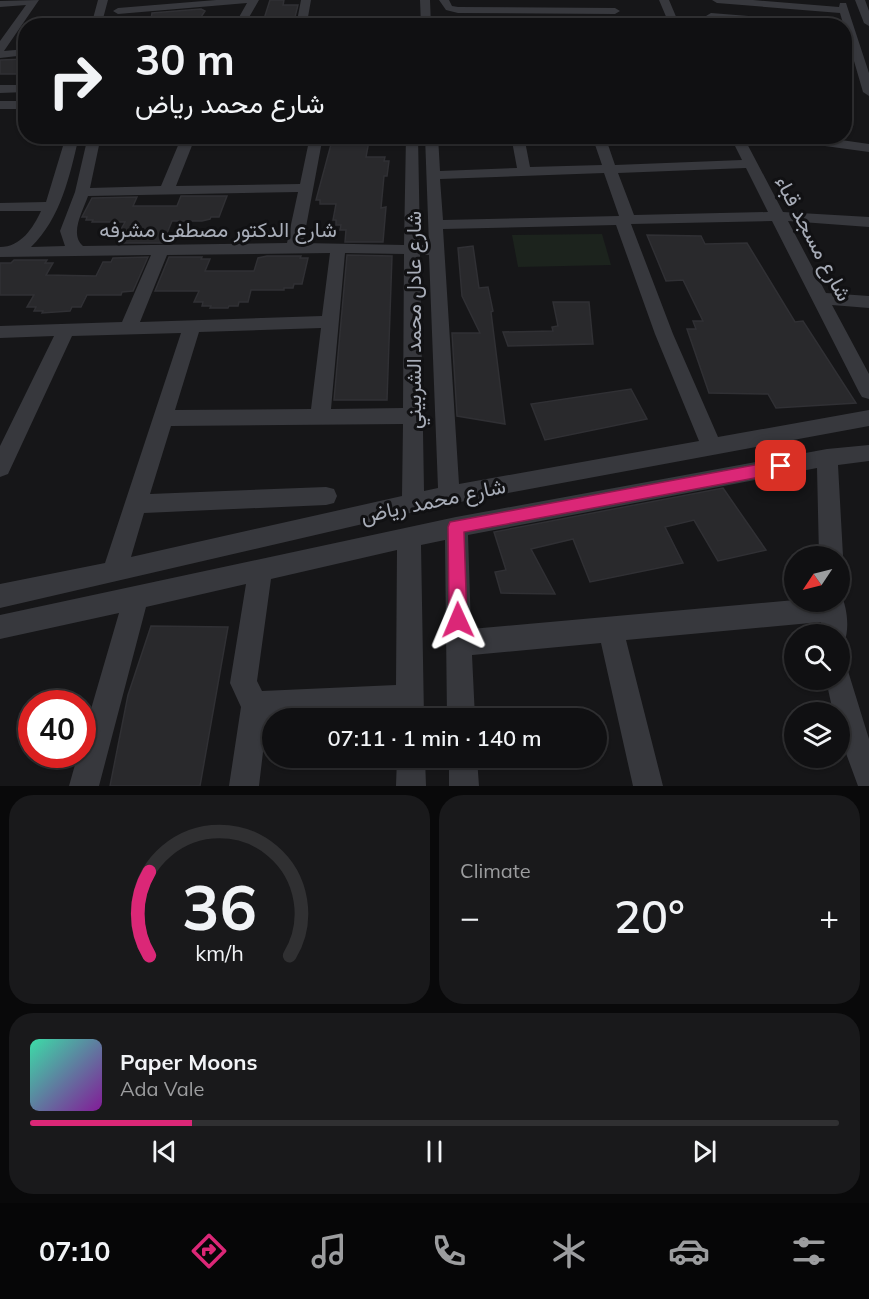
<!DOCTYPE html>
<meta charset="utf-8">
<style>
:root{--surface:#101012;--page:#19191b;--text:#f1f3f6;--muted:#9c9d9f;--line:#303032;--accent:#db2777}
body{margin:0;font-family:Mulish,Vazirmatn,sans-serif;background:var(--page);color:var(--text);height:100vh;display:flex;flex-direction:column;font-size:22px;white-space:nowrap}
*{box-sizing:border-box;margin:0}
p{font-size:20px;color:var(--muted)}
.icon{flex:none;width:33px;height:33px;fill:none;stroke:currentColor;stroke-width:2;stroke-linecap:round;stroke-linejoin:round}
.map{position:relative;height:786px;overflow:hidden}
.sheet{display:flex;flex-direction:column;gap:9px;padding:9px;background:#09090a;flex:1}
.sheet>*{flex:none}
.guide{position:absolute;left:18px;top:18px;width:834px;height:126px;border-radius:24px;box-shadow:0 2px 4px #0004,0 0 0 2px var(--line);background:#101012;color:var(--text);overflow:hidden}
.needle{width:39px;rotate:235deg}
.fabs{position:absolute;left:784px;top:546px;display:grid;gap:12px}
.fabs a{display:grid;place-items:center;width:66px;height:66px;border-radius:50%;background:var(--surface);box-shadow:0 2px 4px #0004,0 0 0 2px var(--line);font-size:30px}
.speed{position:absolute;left:18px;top:690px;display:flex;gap:12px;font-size:30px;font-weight:700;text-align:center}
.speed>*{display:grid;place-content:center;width:78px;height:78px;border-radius:50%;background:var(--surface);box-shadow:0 2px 4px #0004,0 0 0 2px var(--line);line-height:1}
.speed .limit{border:9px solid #d22;background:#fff;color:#111}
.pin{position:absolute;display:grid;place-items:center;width:51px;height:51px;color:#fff;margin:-26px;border-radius:12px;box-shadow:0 3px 9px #0006}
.me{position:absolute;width:66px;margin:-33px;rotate:359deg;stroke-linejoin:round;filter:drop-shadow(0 0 4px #0008)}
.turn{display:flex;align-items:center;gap:21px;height:126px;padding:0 18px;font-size:27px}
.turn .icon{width:78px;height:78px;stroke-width:2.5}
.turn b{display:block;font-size:42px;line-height:51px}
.big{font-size:45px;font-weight:600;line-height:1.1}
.sheet .card{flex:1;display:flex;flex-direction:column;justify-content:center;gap:9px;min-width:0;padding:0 21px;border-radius:24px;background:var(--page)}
.sheet .dial{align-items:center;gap:0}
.dial svg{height:156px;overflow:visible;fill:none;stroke:var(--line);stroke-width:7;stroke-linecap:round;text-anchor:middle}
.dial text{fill:var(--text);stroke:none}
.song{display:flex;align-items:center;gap:18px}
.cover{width:72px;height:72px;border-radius:9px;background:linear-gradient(135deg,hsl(160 70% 55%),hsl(290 70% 35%))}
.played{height:6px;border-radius:3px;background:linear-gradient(90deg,var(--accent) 20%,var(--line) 20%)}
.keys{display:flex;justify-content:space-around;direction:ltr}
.heat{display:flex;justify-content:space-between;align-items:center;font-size:33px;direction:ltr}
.sheet .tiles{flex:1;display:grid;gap:9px;grid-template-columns:1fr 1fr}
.card:last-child{grid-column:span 2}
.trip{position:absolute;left:262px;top:708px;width:345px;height:60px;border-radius:30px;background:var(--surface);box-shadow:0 2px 4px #0004,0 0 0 2px var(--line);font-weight:600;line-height:60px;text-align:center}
.tabs{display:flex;height:96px;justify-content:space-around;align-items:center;background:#060607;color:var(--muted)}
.tabs .icon{width:42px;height:42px}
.tabs .selected{color:var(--accent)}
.tabs b{font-size:27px;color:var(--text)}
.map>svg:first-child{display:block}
.green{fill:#1c231d}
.building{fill:#29292c;stroke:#303034;stroke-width:1.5}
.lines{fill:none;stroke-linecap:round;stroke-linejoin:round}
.minor{fill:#37383d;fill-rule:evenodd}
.route{fill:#db2777;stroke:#8e194d;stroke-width:1.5}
.labels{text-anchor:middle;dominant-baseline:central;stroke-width:6;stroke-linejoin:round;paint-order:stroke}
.street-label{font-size:21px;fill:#a8adb8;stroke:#111113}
</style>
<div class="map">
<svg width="869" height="786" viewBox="0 0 869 786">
<rect width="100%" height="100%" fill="#161618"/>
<!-- green -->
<path class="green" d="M602,234L611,265L518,267L512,235Z"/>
<!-- building -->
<path class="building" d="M270,0H284L283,5H298L293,25L265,24L263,22Z
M201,9L205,11L195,26H150L152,13Z
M26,59V74H0V60Z
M333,137H366V141H369L366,157H385L384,161H389L387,176H384L381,208L386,207L383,242H345L346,230H340L341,225H336V220H333L336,204H320V200H316Z
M181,196H227L219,217H211L210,219L202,221H172L163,243H120L127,231H120L125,222H92L93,220H86L87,217H82L92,198L137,197L133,206H177Z
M647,235L701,236L705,244L747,243L795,322L803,321L856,403L776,408L768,394L709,393L687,329H696L693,321H703L683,280L666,281Z
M473,246L479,288L488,287L493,311L491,312L505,424L457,416L452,333H480L462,296L458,248Z
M347,255L392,256L387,400H334Z
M267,256H301L300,258H308L302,284H294L293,288H284V290H251L248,302H239L238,306H229L228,308H210L211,306H202L203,302H194L199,291H155L169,257H202L201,259H210L205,271H254L258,258Z
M148,257L133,291L122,292L121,295H87L81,307H72L70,311L42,313L43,311H34L36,307H27L34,295H0V263H11L14,260H47L45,263H53L46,275L96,276L103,262H111L113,258Z
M553,302H589L593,344L508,346L503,332L553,331L552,327L558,326Z
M631,389L647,419L545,440L531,404Z
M723,488L766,550L718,561L694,520L665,527L683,563L590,582L573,539L531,549L555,594L501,593L495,572L506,570L494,532Z
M151,626L228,627L200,786H110L128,695Z"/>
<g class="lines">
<!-- minor -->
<path class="minor" d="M39,0L4,51L26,49V55L0,58V41L26,5L0,7V1Z
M98,0H108L101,26H91Z
M216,0H259L244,26H234L247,3L118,14L113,11L118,8Z
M301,0H311L308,17H409L414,20L409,23H307L306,26H296Z
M420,0H430L431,26H421Z
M439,0H449L452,6L458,7L615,8L620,11L615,14L458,13L446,10Z
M659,0H669L680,26H670Z
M712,0H753L839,7L840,3H846L869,73V96L863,92L840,13L717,3Z
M855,0H865L869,11V26L864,23Z
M711,13L838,23L843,26H793L708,18L706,16Z
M0,85H26V92L0,93Z
M844,99L849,100V106L844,107Z
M0,101H26V109H0Z
M66,136H79C70,175 61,218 31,247L65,246L60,231L75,192L88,136H101L90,188L161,186L182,136H269L263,140L193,143L176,186L300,184L310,136H323L303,243L404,245L406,136H418L420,245H429L425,136H438L440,171L517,168L511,136H524L530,167L602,165L592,136H605L615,165L742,160L730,136H743L783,212L869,217V227L788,221L826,293L869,296V308L832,305L869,374V399L862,397L859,392L772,221L631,224L673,334L718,437L869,410V426L449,504L0,608V584L105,563L181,333L72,336L8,474L0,477V446L54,336L0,338V326L122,322L151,255L0,257V247C21,247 33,228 41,211H0V203L46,202ZM746,168L768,212L634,215L618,173ZM604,173L619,216L443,220L440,179ZM298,192L287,243L83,246C69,234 83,211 88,196ZM616,225L655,334L699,441L459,484L443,229ZM330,253L322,316L140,322L167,255ZM345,253L404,254L403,408L331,409ZM420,255H429L438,488L424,491ZM321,328L311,409L175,410L199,332ZM403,424L402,496L131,557L144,513L326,505L334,503L337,496L334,489L326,487L150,494L171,426Z
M775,136H813L869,144V152L781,140Z
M869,445V461L838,465L843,556L840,562V556H819L817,468L468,535L471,629L795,600L840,602L841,594C847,608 850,628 844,643L840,645V634H822L821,622L626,640L663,786H633L601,643L472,655L475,718H447L445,540L421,545L424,718H396V712L267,718L259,786H229L241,707L230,683L246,584L146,607L99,786H69L78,754H82V740L119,613L0,639V615L456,517L827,449ZM397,550L396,685L262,691L257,681L271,579Z
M840,667L848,671L869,739V786H858L840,737V712H833L826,680H840Z
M397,758H425L426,786H396Z
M449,758H477L479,786H449Z"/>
</g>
<!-- route -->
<path class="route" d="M781,460L786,462L788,466L786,471L781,473L464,532L467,620L465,626L458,628L452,626L449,620L448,527L450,522Z"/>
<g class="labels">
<!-- street labels -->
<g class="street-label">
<text x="218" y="229">شارع الدكتور مصطفى مشرفه</text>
<text transform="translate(814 238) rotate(62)">شارع مسجد قباء</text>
<text transform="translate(413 320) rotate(-90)">شارع عادل محمد الشربيني</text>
<text transform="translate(433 500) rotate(-12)">شارع محمد رياض</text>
</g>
</g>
</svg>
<div class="fabs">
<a><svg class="needle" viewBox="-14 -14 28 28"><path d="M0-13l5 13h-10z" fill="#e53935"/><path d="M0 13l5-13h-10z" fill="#9c9d9f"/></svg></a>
<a><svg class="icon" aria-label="search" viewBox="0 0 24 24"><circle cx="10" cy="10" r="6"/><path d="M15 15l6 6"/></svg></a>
<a><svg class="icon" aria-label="layers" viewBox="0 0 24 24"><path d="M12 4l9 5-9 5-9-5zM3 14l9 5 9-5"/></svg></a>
</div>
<div class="speed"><div class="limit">40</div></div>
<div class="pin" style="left:781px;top:466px;background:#d93025"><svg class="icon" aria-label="arrive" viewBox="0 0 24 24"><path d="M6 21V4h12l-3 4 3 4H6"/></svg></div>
<svg class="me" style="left:458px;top:620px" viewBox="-20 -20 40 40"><path d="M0-17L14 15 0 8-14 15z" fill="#db2777" stroke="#fff" stroke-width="4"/></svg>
<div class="trip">07:11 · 1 min · 140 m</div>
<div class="guide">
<div class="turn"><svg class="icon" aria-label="right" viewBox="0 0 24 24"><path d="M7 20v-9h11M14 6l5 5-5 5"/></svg><div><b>30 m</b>شارع محمد رياض</div></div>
</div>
</div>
<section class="sheet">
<div class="tiles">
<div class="card dial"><svg viewBox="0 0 100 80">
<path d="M14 69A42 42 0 1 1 86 69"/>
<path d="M14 69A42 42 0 0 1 14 26" stroke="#db2777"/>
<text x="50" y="56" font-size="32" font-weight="700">36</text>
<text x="50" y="72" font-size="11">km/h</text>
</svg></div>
<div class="card"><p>Climate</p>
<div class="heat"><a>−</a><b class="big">20°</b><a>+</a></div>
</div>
<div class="card">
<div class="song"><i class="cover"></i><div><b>Paper Moons</b><p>Ada Vale</p></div></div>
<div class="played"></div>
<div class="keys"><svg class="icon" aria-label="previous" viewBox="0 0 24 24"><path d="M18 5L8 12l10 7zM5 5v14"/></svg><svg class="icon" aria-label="pause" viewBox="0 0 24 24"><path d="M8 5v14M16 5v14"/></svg><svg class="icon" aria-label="next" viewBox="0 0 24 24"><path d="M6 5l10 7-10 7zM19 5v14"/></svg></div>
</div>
</div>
</section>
<nav class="tabs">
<b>07:10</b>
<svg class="icon selected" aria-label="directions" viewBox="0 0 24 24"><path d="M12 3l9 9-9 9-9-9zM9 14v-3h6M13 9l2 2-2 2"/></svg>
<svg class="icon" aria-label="music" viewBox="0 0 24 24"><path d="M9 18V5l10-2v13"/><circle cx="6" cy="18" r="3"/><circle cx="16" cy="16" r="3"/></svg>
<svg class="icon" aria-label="phone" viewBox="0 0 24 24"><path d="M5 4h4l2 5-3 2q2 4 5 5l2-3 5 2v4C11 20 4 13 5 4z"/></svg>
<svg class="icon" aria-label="climate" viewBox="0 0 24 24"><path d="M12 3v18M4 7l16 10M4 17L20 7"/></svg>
<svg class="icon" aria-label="car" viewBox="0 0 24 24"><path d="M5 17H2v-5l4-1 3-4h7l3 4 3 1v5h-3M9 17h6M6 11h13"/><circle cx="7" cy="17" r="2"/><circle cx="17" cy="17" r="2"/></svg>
<svg class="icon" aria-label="filters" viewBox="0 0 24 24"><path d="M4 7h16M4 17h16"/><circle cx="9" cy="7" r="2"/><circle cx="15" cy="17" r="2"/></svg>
</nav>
